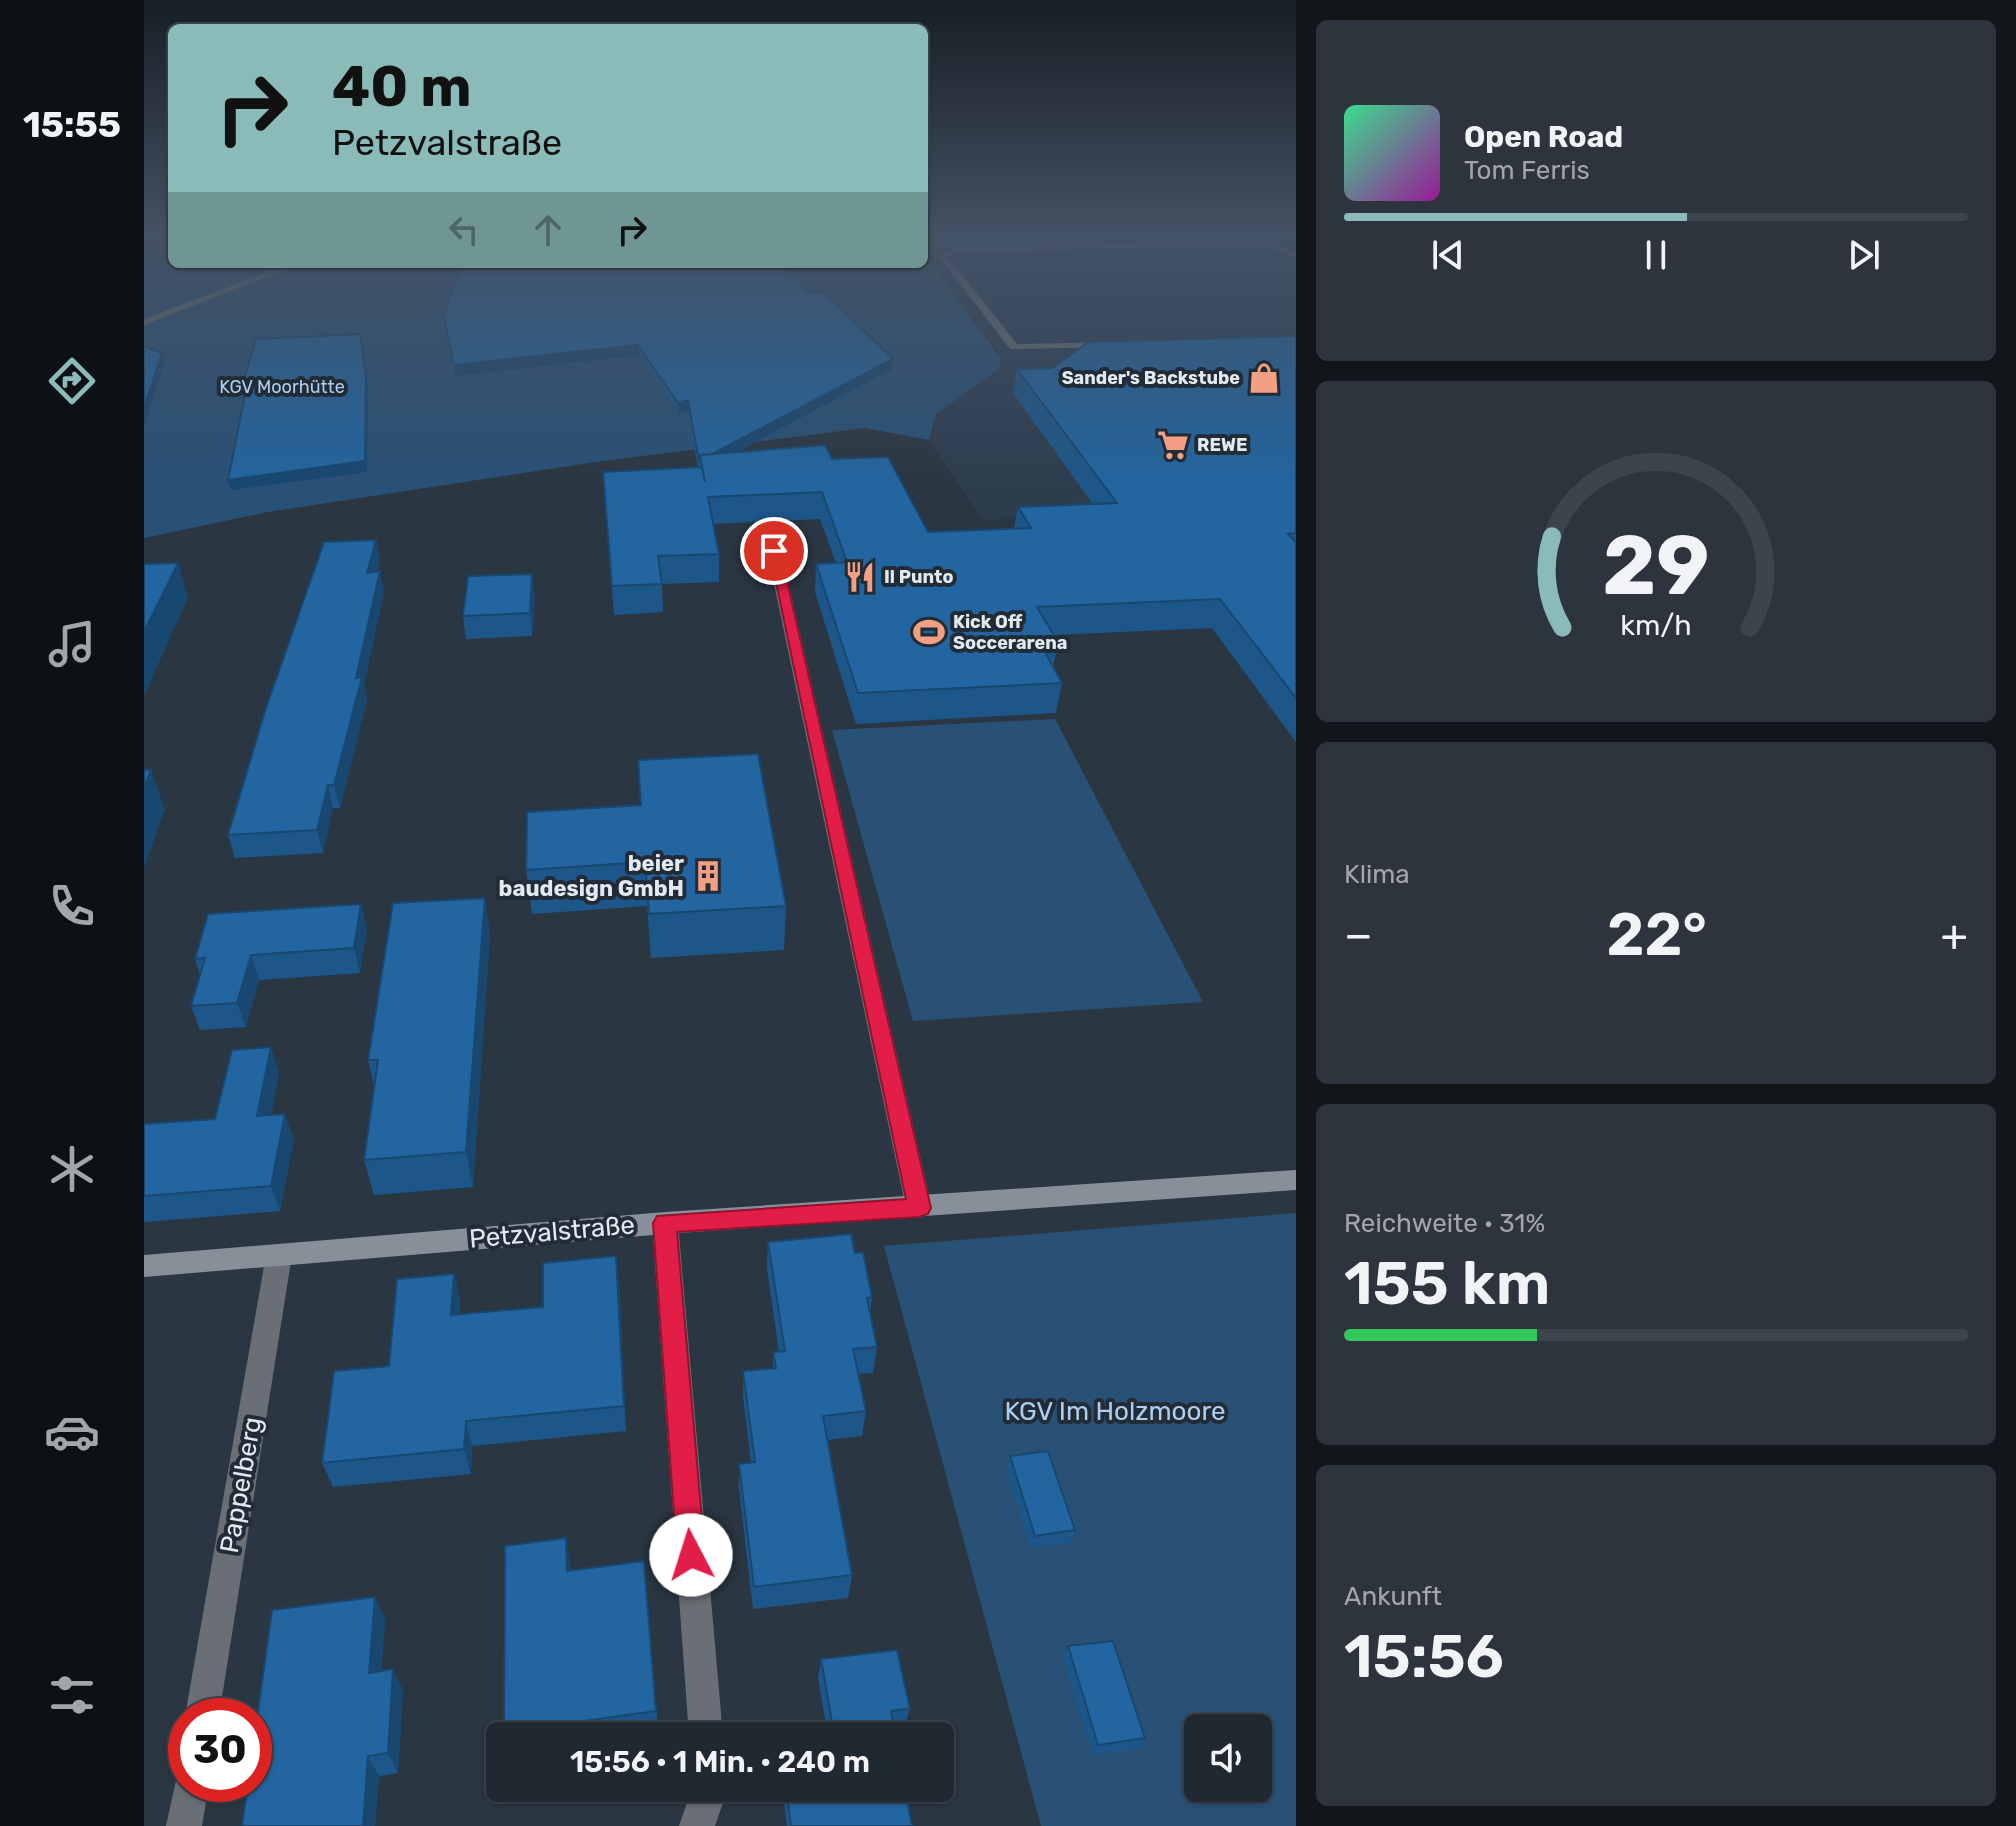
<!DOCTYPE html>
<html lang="de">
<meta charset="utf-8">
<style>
:root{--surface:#202831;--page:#2d343d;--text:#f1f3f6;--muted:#a2a6ab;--line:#3d444d;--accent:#8bbbb9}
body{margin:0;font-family:Rubik,sans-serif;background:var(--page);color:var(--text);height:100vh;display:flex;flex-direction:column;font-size:30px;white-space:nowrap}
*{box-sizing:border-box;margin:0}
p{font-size:26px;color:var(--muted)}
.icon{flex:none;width:44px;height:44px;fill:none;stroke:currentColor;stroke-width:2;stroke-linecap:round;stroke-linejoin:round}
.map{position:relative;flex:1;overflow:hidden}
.details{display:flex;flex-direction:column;gap:20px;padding:20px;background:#12161b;width:720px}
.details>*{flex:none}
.top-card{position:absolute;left:24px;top:24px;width:760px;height:244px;border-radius:12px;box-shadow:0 2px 6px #0004,0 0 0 2px var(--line);background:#8bbbb9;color:#111;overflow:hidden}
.tools{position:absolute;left:1040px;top:1714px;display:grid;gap:16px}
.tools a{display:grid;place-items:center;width:88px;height:88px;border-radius:12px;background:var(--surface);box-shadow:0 2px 6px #0004,0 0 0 2px var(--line);font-size:40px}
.speed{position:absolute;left:24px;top:1698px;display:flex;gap:16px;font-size:40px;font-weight:700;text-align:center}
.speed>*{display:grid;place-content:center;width:104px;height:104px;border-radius:50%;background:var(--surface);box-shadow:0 2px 6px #0004,0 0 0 2px var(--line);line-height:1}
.speed .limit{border:12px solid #d22;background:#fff;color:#111}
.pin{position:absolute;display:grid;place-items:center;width:68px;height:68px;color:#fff;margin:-34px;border:4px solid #fff;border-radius:50%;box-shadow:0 2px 8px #0007}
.me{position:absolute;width:88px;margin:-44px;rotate:355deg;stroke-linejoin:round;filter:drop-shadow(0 0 6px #0008)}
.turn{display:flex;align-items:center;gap:28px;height:168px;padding:0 32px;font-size:36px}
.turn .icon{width:104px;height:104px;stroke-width:2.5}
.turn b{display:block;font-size:56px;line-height:68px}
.lanes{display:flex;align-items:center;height:76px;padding:0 32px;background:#0003;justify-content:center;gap:40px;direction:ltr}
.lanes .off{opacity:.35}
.big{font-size:60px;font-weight:600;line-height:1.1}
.details .widget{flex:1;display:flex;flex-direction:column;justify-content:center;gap:12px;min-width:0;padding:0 28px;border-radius:12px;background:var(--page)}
.details .dial{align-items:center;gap:0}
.dial svg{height:208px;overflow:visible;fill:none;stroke:var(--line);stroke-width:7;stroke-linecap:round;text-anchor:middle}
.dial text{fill:var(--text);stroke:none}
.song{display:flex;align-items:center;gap:24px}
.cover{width:96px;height:96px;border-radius:12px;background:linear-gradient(135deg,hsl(150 70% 55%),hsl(300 70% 35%))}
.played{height:8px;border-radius:4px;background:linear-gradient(90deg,var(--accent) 55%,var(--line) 55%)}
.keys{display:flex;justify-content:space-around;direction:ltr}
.heat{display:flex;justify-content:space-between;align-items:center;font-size:44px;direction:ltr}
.charge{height:12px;border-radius:6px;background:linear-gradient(90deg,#34c759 31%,var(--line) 0)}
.trip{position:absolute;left:342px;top:1722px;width:468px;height:80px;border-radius:12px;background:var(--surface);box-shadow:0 2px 6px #0004,0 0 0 2px var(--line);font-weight:600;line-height:80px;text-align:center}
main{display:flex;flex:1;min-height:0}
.tab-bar{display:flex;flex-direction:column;width:144px;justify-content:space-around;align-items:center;background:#0d1014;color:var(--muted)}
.tab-bar .icon{width:56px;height:56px}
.tab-bar .active{color:var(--accent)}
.tab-bar b{font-size:36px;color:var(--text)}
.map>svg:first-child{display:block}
.built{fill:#2d3d4e}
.green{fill:#295176;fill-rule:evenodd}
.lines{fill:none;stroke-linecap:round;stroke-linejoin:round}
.lane{fill:#6a6f75;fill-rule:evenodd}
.street{fill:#6a6f75;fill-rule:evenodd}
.secondary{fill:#879099;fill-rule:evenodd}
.primary{fill:#9da9b5;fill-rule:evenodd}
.wall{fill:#1d578a}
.shaded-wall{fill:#184770}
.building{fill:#2265a0;stroke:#184770;stroke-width:2}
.route{fill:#e11d48;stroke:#92132f;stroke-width:2}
.labels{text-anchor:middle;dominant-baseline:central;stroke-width:8;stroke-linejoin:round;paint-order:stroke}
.far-poi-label{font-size:18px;font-weight:bold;fill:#e2e9f1;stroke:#212c37;text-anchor:start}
.far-park-label{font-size:18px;fill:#aecef0;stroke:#212c37}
.poi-label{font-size:22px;font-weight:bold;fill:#e2e9f1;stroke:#212c37;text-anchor:end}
.near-street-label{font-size:26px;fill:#e2e9f1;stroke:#212c37}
.near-park-label{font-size:26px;fill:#aecef0;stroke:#212c37}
</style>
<main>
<nav class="tab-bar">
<b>15:55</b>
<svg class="icon active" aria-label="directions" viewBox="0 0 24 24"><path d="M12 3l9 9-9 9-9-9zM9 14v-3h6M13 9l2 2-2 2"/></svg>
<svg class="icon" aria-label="music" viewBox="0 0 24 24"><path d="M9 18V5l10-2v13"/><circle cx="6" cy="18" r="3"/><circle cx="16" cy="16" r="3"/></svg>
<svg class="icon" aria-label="phone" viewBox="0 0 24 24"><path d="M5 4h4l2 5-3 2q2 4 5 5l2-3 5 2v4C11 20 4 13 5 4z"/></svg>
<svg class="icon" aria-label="climate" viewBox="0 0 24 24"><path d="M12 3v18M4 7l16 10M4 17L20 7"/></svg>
<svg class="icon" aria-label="car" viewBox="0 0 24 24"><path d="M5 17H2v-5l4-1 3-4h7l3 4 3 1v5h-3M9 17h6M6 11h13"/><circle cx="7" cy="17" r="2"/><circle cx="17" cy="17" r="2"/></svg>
<svg class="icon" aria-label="filters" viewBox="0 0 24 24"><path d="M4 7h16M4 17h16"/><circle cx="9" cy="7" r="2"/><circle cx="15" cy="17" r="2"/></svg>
</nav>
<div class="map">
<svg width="1152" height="1826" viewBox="0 0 1152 1826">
<rect width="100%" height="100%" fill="#2a3641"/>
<!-- built -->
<path class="built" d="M1073,232H1107L1152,248V508L839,520L785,440L792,414L855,369L853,350L780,253V245L946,241Z"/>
<!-- green -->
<path class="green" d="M780,232H910L912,242L780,245Z
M935,232H1073L946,241L938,239Z
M0,248H28V264H780V253L857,359L855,369L792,414L785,440L721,428L458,461L124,512L0,538Z
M911,719L1059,1002L769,1021L688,730Z
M1152,1213V1826H897L740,1246ZM1054,1728H1114V1788H1054Z"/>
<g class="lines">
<!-- lane -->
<path class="lane" d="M1121,241L1152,252V258L1120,245L812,252L803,256L873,344L972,342L968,347L866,349L794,255L811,248Z
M144,264H156L0,325V319Z
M630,547L637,551L788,1208L784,1215L775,1218L766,1215L762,1208L623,551Z"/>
<!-- street -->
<path class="street" d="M521,1212L530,1215L534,1223L579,1736H545L508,1223L512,1215Z
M135,1244L144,1247L148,1255L75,1716H42V1719L41,1716L122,1255L126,1247Z
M42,1768V1784H65L58,1826H22L34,1771Z
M548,1788H584L571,1826H535Z"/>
<!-- secondary -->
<path class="secondary" d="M1152,1170V1190L521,1234L0,1277V1255L521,1212Z"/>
<!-- primary -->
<path class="primary" d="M1135,232L1152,234V239L1136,234Z"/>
</g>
<!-- wall -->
<path class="wall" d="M0,232H27L24,236L0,235Z
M666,293L748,369L593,452L688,459L784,532L870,528L874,507L949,504L869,393L873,369L908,368L1152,336V742L1068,628L909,635L914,642L909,667L918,683L912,713L712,724L671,592L672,564L692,563L676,519L569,524L575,554V582L518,584L519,612L470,615L459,472L554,467L544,411L535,413L495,355L311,376L302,326Z
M232,540L236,560L233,572L240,592L220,684L223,699L196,808H189L179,853L91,858L84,835Z
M391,596L388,636L322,639L319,616Z
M494,760L642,906L640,950L507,958L503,906L388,914L382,870L497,805Z
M217,904L223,928L216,973L115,980L102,1027L56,1030L47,1006L56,974L51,959Z
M346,933L329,1187L230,1195L220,1160L230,1084L224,1060Z
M135,1072L127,1115L150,1139L136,1211L0,1222V1124L71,1119Z
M624,1242L711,1253L728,1297L726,1314L733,1347L729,1373L714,1374L722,1411L718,1436L683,1440L708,1575L704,1598L609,1609L595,1488V1464L607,1462L599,1397V1371L629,1368V1352H635L623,1268Z
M310,1274L316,1300L315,1315L399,1307L475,1283L482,1431L328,1446L327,1474L189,1487L178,1463Z
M866,1456L931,1530L926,1543L887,1548L862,1469Z
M426,1561V1571L500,1561L514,1732L483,1736H361L360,1732Z
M231,1597L241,1620L237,1671L259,1690L254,1773L235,1776L231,1826H98Z
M924,1646L1001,1738L995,1749L948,1755L919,1657Z
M677,1659L766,1709L760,1728L750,1729L752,1736H634L635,1729L682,1724L674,1678Z
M638,1788H761L768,1826H643Z"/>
<!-- shaded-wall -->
<path class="shaded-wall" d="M216,334L224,386L223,472L87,490L84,480Z
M494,345L495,355L311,376L310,365Z
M18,353L20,363L0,427V408Z
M749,359L748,369L559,470L557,460Z
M544,400V411L535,413L534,403Z
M232,540L236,560L226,593L223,573Z
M34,563L44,598L0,696V632Z
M236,571L240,592L220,684L223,699L196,808L190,785L212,678Z
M388,574L391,596L388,636L386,613Z
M7,770L21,809L0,869V789Z
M184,785L189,808L179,853L173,830Z
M341,898L346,933L329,1187L322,1152Z
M217,904L223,928L216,973L210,948Z
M107,955L115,980L102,1027L93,1003Z
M127,1047L135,1072L122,1141L113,1116Z
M141,1114L150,1139L136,1211L127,1186Z
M472,1256L475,1283L482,1431L480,1406Z
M310,1274L316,1300L313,1341L307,1315Z
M322,1421L328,1446L327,1474L320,1449Z
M422,1538L426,1561L427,1594L423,1571Z
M231,1597L241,1620L236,1694L225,1673Z
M249,1669L259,1690L254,1773L244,1753Z
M224,1756L235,1776L231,1826H219Z"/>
<!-- building -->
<path class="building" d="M316,264H639L666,293L679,292L749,359L568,454L556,455V460L555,461L544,400L534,403L494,345L310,365L300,316Z
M216,334L222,376L221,461L84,480L102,390H97L112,339Z
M1152,336V533L1144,534L1152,542V698L1076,599L893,607L914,642L896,643L918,683L714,693L672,564L703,562L678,492L564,497L575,554L514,556L518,584L468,586L459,472L558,467L561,482L556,455L681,445L688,459L744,457L784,532L887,528L874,507L973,503L873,369L908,368L945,342Z
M0,346L18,353L0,408Z
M232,540L223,573L236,571L212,678L218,677L190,785H184L173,830L84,835L121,711L180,542Z
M34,563L0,632V564Z
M388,574L386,613L319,616L324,576Z
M614,754L642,906L505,914L501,862L382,870L383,812L497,805L494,760Z
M0,770H7L0,789Z
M341,898L322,1152L220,1160L234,1060H224L249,903Z
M217,904L210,948L107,955L93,1003L47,1006L61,958L51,959L64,914Z
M127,1047L113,1116L141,1114L127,1186L0,1196V1124L71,1119L88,1050Z
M707,1234L711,1253L719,1252L728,1297L723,1298L733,1347L709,1349L722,1411L679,1416L708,1575L610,1587L595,1464L611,1462L599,1371L632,1368L629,1352L641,1351L624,1242Z
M472,1256L480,1406L322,1421L320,1449L178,1463L190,1371L245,1366L253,1279L310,1274L307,1315L399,1307V1263Z
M904,1451L931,1530L891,1536L866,1456Z
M422,1538L423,1571L500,1561L512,1711L360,1732L361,1546Z
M231,1597L225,1673L249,1669L244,1753L224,1756L219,1826H98L104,1784H110V1740L128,1610Z
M969,1641L1001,1738L954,1745L924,1646Z
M753,1650L766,1709L747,1711L752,1736H636L635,1729L688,1723L677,1659Z
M642,1788H761L768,1826H647Z"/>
<!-- sky -->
<linearGradient id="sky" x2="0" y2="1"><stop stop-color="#171e24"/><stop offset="0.48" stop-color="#445265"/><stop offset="1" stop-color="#445265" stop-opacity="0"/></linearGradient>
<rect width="1152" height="488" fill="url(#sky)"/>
<!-- route -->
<path class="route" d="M625,549L636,551L787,1208L784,1214L775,1217L533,1232L561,1555L557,1565L547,1569L537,1565L533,1555L509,1223L513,1216L762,1199Z"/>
<!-- icons -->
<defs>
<symbol id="shop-bare" viewBox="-9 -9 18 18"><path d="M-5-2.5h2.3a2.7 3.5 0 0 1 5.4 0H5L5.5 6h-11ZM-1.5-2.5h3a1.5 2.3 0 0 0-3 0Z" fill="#f39f83" stroke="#212c37" stroke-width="2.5" paint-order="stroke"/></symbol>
<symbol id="supermarket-bare" viewBox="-9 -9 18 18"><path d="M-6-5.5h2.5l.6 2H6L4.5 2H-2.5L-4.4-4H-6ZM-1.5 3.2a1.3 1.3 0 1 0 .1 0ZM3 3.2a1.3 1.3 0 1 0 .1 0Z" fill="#f39f83" stroke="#212c37" stroke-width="2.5" paint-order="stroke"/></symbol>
<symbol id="restaurant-bare" viewBox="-9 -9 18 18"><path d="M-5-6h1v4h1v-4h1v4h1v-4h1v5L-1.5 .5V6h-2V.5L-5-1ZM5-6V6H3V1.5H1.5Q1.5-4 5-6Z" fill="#f39f83" stroke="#212c37" stroke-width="2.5" paint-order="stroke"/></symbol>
<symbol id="stadium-bare" viewBox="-9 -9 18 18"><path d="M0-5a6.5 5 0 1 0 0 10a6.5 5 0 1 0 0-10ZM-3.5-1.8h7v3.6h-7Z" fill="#f39f83" stroke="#212c37" stroke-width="2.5" paint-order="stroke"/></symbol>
<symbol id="building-bare" viewBox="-9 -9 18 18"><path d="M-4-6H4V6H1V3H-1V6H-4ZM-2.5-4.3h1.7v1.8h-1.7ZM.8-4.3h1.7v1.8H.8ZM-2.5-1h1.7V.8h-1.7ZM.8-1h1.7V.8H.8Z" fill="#f39f83" stroke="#212c37" stroke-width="2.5" paint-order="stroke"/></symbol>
</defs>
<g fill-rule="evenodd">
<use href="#shop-bare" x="1098" y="356" width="44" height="44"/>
<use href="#supermarket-bare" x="1007" y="423" width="44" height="44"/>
<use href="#restaurant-bare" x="694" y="555" width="44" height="44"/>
<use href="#stadium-bare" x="763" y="610" width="44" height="44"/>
<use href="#building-bare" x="542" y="854" width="44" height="44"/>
</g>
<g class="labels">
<!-- far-poi labels -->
<g class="far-poi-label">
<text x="1096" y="378" text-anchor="end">Sander's Backstube</text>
<text x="1053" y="445">REWE</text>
<text x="740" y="577">Il Punto</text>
<text x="809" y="622">Kick Off<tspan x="809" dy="21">Soccerarena</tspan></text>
</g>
<!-- far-park labels -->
<g class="far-park-label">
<text x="138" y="387">KGV Moorhütte</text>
</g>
<!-- poi labels -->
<g class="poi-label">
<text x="540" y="863">beier<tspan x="540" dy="25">baudesign GmbH</tspan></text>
</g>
<!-- near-street labels -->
<g class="near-street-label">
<text transform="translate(408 1232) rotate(-5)">Petzvalstraße</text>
<text transform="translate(97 1485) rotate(-80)">Pappelberg</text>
</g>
<!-- near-park labels -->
<g class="near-park-label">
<text x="971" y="1411">KGV Im Holzmoore</text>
</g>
</g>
</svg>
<div class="tools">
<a><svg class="icon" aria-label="sound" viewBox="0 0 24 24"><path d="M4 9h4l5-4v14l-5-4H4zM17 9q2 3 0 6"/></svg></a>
</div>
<div class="speed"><div class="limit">30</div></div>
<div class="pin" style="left:630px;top:551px;background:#d93025"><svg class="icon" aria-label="arrive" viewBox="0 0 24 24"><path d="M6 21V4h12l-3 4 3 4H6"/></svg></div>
<svg class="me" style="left:547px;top:1555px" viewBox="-20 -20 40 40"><circle r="19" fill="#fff"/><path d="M0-13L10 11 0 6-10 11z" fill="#e11d48"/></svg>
<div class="trip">15:56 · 1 Min. · 240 m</div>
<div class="top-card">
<div class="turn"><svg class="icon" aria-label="right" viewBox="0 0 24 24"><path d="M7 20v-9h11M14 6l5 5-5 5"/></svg><div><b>40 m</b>Petzvalstraße</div></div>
<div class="lanes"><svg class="icon off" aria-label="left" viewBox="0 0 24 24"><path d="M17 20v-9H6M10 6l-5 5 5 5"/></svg><svg class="icon off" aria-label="ahead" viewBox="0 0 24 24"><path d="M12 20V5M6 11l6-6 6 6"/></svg><svg class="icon" aria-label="right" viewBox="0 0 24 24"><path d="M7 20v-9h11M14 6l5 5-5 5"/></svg></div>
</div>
</div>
<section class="details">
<div class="widget">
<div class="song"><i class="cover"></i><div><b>Open Road</b><p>Tom Ferris</p></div></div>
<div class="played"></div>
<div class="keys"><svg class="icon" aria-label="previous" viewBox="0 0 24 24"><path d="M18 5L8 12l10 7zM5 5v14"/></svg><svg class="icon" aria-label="pause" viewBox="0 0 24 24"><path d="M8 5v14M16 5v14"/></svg><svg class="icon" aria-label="next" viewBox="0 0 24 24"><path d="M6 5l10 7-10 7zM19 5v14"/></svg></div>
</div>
<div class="widget dial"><svg viewBox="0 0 100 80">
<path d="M14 69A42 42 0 1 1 86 69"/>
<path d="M14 69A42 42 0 0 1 10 34" stroke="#8bbbb9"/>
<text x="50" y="56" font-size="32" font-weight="700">29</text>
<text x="50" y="72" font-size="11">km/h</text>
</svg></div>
<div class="widget"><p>Klima</p>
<div class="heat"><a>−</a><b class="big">22°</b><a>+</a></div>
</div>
<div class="widget"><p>Reichweite · 31%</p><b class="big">155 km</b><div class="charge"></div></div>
<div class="widget"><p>Ankunft</p><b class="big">15:56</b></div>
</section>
</main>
